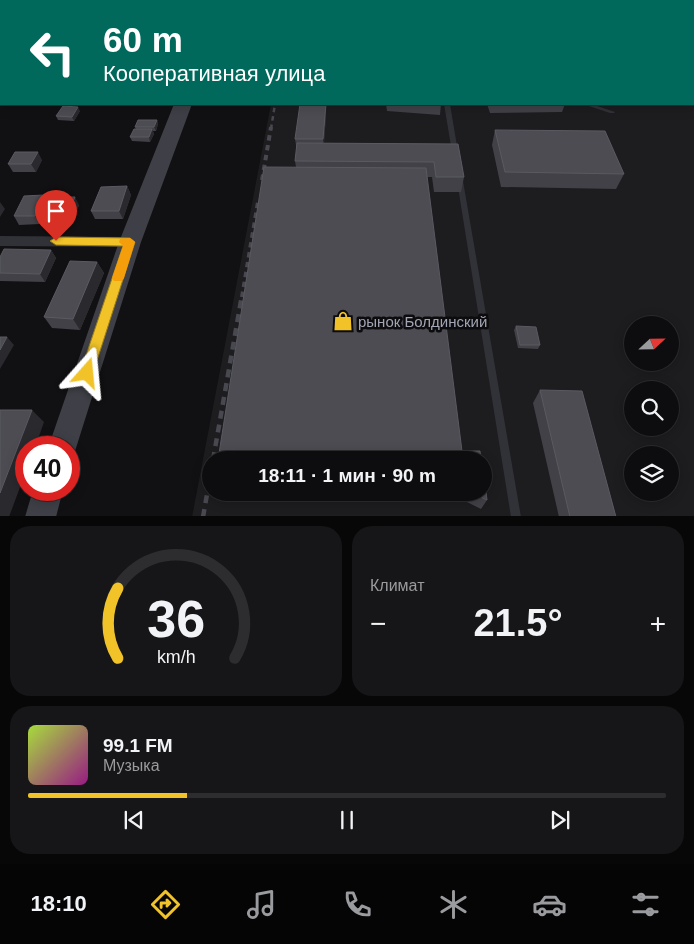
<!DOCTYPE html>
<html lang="ru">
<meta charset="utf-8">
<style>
:root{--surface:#0d0c0e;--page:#161517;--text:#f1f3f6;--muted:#9a9b9e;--line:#2d2c2e;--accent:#f1c329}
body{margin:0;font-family:Helvetica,sans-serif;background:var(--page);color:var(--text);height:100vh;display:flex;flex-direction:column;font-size:19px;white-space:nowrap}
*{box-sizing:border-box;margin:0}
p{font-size:16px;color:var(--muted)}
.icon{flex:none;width:28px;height:28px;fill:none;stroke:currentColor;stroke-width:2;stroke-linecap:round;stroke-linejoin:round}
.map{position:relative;height:516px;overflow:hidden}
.details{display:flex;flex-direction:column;gap:10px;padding:10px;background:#070708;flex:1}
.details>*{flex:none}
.hud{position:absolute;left:0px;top:0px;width:695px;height:105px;box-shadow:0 2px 12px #0003,0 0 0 1px var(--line);background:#00695c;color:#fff;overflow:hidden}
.needle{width:32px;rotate:68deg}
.controls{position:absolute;left:624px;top:316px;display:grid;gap:10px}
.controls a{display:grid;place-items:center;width:55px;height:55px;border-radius:50%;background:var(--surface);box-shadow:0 2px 12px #0003,0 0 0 1px var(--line);font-size:25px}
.speed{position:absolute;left:15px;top:436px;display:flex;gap:10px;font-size:25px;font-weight:700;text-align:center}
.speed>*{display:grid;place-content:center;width:65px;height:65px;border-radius:50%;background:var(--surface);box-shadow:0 2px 12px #0003,0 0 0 1px var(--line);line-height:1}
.speed .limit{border:8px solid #d22;background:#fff;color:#111}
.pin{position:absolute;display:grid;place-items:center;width:42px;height:42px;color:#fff;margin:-51px -21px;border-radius:50% 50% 50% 0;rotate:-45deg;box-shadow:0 0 5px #0007}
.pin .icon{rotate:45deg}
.me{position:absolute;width:55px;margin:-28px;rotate:18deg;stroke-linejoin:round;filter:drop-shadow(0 0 4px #0008)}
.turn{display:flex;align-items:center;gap:18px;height:105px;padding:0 20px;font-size:22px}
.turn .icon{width:65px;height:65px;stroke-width:2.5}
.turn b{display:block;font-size:35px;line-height:42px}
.big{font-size:38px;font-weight:700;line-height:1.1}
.details .tile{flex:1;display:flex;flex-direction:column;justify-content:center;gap:8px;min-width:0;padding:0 18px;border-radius:20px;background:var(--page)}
.details .dial{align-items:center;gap:0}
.dial svg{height:130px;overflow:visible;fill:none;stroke:var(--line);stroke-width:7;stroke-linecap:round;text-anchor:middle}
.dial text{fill:var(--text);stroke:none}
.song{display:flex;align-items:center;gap:15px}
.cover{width:60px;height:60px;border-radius:8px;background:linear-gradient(135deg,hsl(80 70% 55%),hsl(310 70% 35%))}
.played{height:5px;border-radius:2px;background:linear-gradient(90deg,var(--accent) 25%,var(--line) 25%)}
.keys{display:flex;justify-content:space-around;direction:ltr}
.heat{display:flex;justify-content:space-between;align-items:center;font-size:28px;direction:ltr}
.details .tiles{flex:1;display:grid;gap:10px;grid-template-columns:1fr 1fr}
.tile:last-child{grid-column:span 2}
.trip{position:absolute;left:202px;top:451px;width:290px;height:50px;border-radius:25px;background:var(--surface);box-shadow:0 2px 12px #0003,0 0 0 1px var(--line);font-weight:700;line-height:50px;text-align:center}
.menu{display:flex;height:80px;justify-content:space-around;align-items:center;background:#050506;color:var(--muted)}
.menu .icon{width:35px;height:35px}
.menu .active{color:var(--accent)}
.menu b{font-size:22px;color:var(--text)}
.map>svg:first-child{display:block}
.built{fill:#1d1c1f;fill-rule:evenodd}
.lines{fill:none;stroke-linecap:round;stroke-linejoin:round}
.lane{fill:#313237;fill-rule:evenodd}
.street{fill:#313237;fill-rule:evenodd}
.secondary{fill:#3f4047;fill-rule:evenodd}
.rail-far2{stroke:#484950;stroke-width:2.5;stroke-dasharray:4.5 4;stroke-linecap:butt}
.rail-far1{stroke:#484950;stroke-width:4;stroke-dasharray:5.5 4.5;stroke-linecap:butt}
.rail{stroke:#484950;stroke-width:4.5;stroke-dasharray:8 6;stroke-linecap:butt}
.wall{fill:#424147}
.shaded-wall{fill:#2a292d}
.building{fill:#4d4c53;stroke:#5a5a62}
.route{fill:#f1c329;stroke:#9d7f1b}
.slow{fill:#f59e0b}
.labels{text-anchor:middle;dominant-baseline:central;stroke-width:5;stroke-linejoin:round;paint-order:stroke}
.poi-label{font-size:15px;fill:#a2a5b3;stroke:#0c0b0d;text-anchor:start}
</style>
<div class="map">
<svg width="694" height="517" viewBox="0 0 694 517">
<rect width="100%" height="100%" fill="#111012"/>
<!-- built -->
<path class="built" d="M694,102V516L192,517L271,104ZM632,325H670V362H632ZM632,390H670V428H632ZM632,455H670V492H632ZM211,460H484V492H211Z"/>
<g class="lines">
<!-- lane -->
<path class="lane" d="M444,104H450L458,152L455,154L452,152Z
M583,104H591L615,112L614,113H610Z
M458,179H462L463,181L521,517H511L457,181Z"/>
<!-- street -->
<path class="street" d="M0,70H1V76H0Z
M0,236L130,237L135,238L137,242L135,246L130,247L0,246Z"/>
<!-- secondary -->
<path class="secondary" d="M214,0H228V1H214Z
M174,104H192L141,242L76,448L72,458L69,459V448H48L119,242Z
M33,490H63L56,517H25Z"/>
<!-- rail-far2 -->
<path class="rail-far2" d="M271,129L275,104"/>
<!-- rail-far1 -->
<path class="rail-far1" d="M262,180L271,127
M242,297L258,202"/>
<!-- rail -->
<path class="rail" d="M213,460L242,295
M203,517L211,472"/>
</g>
<!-- wall -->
<path class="wall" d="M126,0H142L141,1H127Z
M0,47H1V68H0Z
M386,104H441L440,115L387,111Z
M487,104H565L562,112L490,113Z
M80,111L74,121L58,120L56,116Z
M326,116L324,143L458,144L464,177L461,192H434L432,177H427L218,460L296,167L295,161L297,151L295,139Z
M157,120L158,124L156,131H153L154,134L150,142L132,141L130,137L136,129L135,127Z
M495,130L624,174L616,189L501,187L492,145Z
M42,160L36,172H13L8,164Z
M127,186L131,195L123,219H95L91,211Z
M49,203L40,224L19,225L14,216Z
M79,205L71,224H54L49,216Z
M51,250L56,258L45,282L0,281V257Z
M97,262L104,273L80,330L52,328L44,317Z
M516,326L540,345L538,349L518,348L514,330Z
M540,390L616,517H559L533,403Z
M215,492H484L487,500L481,509L467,502L219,500Z"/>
<!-- shaded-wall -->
<path class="shaded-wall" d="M1,14V26L0,28V15Z
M326,104V116L323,151V139Z
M78,107L80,111L74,121L72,117Z
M157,120L158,124L156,131L154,127Z
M152,129L154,134L150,142L149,137Z
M38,152L42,160L36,172L31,164Z
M127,186L131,195L123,219L119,211Z
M44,195L49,203L40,224L35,216Z
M75,197L79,205L71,224L67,216Z
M0,202L5,209L0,217Z
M51,250L56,258L45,282L40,274Z
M97,262L104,273L80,330L73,319Z
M7,337L14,345L0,369V350Z
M32,410L44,422L35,448H26V471L9,517H0V493Z"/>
<!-- building -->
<path class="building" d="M9,0H22V1H8Z
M183,0H201V1H183Z
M0,47H1V60H0Z
M0,80H1V94H0Z
M300,104H326L323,139H295Z
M63,106L78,107L72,117L56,116Z
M138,120H157L154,127H135Z
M134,129H152L149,137H130Z
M495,130L605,131L624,174L505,172Z
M297,143L458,144L464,177H436L434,162L295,161Z
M15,152H38L31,164H8Z
M264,167L426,168L462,451H480L481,460H218Z
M127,186L119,211H91L101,187Z
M44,195L35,216H14L24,196Z
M57,197H75L67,216H49Z
M4,249L51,250L40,274L0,273V257Z
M70,261L97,262L73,319L44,317Z
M516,326L536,327L540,345H520Z
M0,337H7L0,350Z
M540,390L582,391L616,517H570Z
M0,410H32L0,493Z
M484,476L487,500L472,493L457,492H484Z"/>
<!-- route -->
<path class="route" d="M56,237L130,238L135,242L93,373L91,377L87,379L82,377L80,373L123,246L56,245L50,241Z"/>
<!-- slow -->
<path class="slow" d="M130,238L135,242L124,278L122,281H114L112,278L123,246L119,242L120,239Z"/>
<!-- icons -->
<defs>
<symbol id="shop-bare" viewBox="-9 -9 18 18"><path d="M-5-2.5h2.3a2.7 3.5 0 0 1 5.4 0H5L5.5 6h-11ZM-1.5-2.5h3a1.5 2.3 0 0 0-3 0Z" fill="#f1c329" stroke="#0c0b0d" stroke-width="2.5" paint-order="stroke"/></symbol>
</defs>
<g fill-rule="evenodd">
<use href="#shop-bare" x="329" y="307" width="28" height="28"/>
</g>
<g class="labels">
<!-- poi labels -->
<g class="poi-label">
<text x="358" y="321">рынок Болдинский</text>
</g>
</g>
</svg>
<div class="controls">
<a><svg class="needle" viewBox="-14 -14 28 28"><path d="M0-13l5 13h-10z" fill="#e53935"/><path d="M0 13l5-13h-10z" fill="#9a9b9e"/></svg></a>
<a><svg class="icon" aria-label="search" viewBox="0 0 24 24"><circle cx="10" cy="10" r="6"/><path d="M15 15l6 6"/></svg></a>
<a><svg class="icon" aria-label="layers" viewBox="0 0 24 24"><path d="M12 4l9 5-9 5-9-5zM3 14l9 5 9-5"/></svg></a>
</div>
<div class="speed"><div class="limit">40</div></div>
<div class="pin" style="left:56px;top:241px;background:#d93025"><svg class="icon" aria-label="arrive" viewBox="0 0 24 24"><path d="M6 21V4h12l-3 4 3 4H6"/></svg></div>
<svg class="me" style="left:87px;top:373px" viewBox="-20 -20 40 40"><path d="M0-17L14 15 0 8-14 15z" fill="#f1c329" stroke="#fff" stroke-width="4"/></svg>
<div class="trip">18:11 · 1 мин · 90 m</div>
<div class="hud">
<div class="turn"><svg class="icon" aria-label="left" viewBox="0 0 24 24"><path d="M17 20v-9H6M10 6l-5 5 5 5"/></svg><div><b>60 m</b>Кооперативная улица</div></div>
</div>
</div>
<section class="details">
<div class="tiles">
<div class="tile dial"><svg viewBox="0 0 100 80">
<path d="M14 69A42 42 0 1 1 86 69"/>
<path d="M14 69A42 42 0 0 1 14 26" stroke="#f1c329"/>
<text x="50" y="56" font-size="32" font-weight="700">36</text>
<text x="50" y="72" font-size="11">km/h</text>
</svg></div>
<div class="tile"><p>Климат</p>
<div class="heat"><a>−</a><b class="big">21.5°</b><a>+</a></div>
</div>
<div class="tile">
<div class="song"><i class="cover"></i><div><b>99.1 FM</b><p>Музыка</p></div></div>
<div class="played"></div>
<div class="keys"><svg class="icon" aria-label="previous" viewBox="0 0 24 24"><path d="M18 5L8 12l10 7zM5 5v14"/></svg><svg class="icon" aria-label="pause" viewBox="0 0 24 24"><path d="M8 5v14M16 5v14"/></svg><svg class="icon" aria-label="next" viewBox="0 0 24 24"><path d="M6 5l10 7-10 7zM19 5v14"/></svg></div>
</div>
</div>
</section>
<nav class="menu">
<b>18:10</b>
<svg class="icon active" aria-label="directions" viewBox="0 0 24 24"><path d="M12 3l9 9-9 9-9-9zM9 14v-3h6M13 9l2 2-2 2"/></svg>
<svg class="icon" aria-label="music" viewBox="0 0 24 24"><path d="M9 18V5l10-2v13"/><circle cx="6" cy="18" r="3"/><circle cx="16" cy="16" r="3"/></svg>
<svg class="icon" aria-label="phone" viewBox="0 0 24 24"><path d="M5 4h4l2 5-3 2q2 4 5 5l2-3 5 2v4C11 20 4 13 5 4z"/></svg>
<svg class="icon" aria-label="climate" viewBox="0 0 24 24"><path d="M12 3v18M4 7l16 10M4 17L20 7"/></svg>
<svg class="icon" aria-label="car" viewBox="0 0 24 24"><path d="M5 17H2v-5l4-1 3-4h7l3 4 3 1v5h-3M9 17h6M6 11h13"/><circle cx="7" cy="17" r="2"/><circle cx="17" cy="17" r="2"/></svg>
<svg class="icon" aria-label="filters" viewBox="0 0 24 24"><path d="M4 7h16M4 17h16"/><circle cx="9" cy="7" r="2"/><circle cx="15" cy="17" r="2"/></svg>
</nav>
